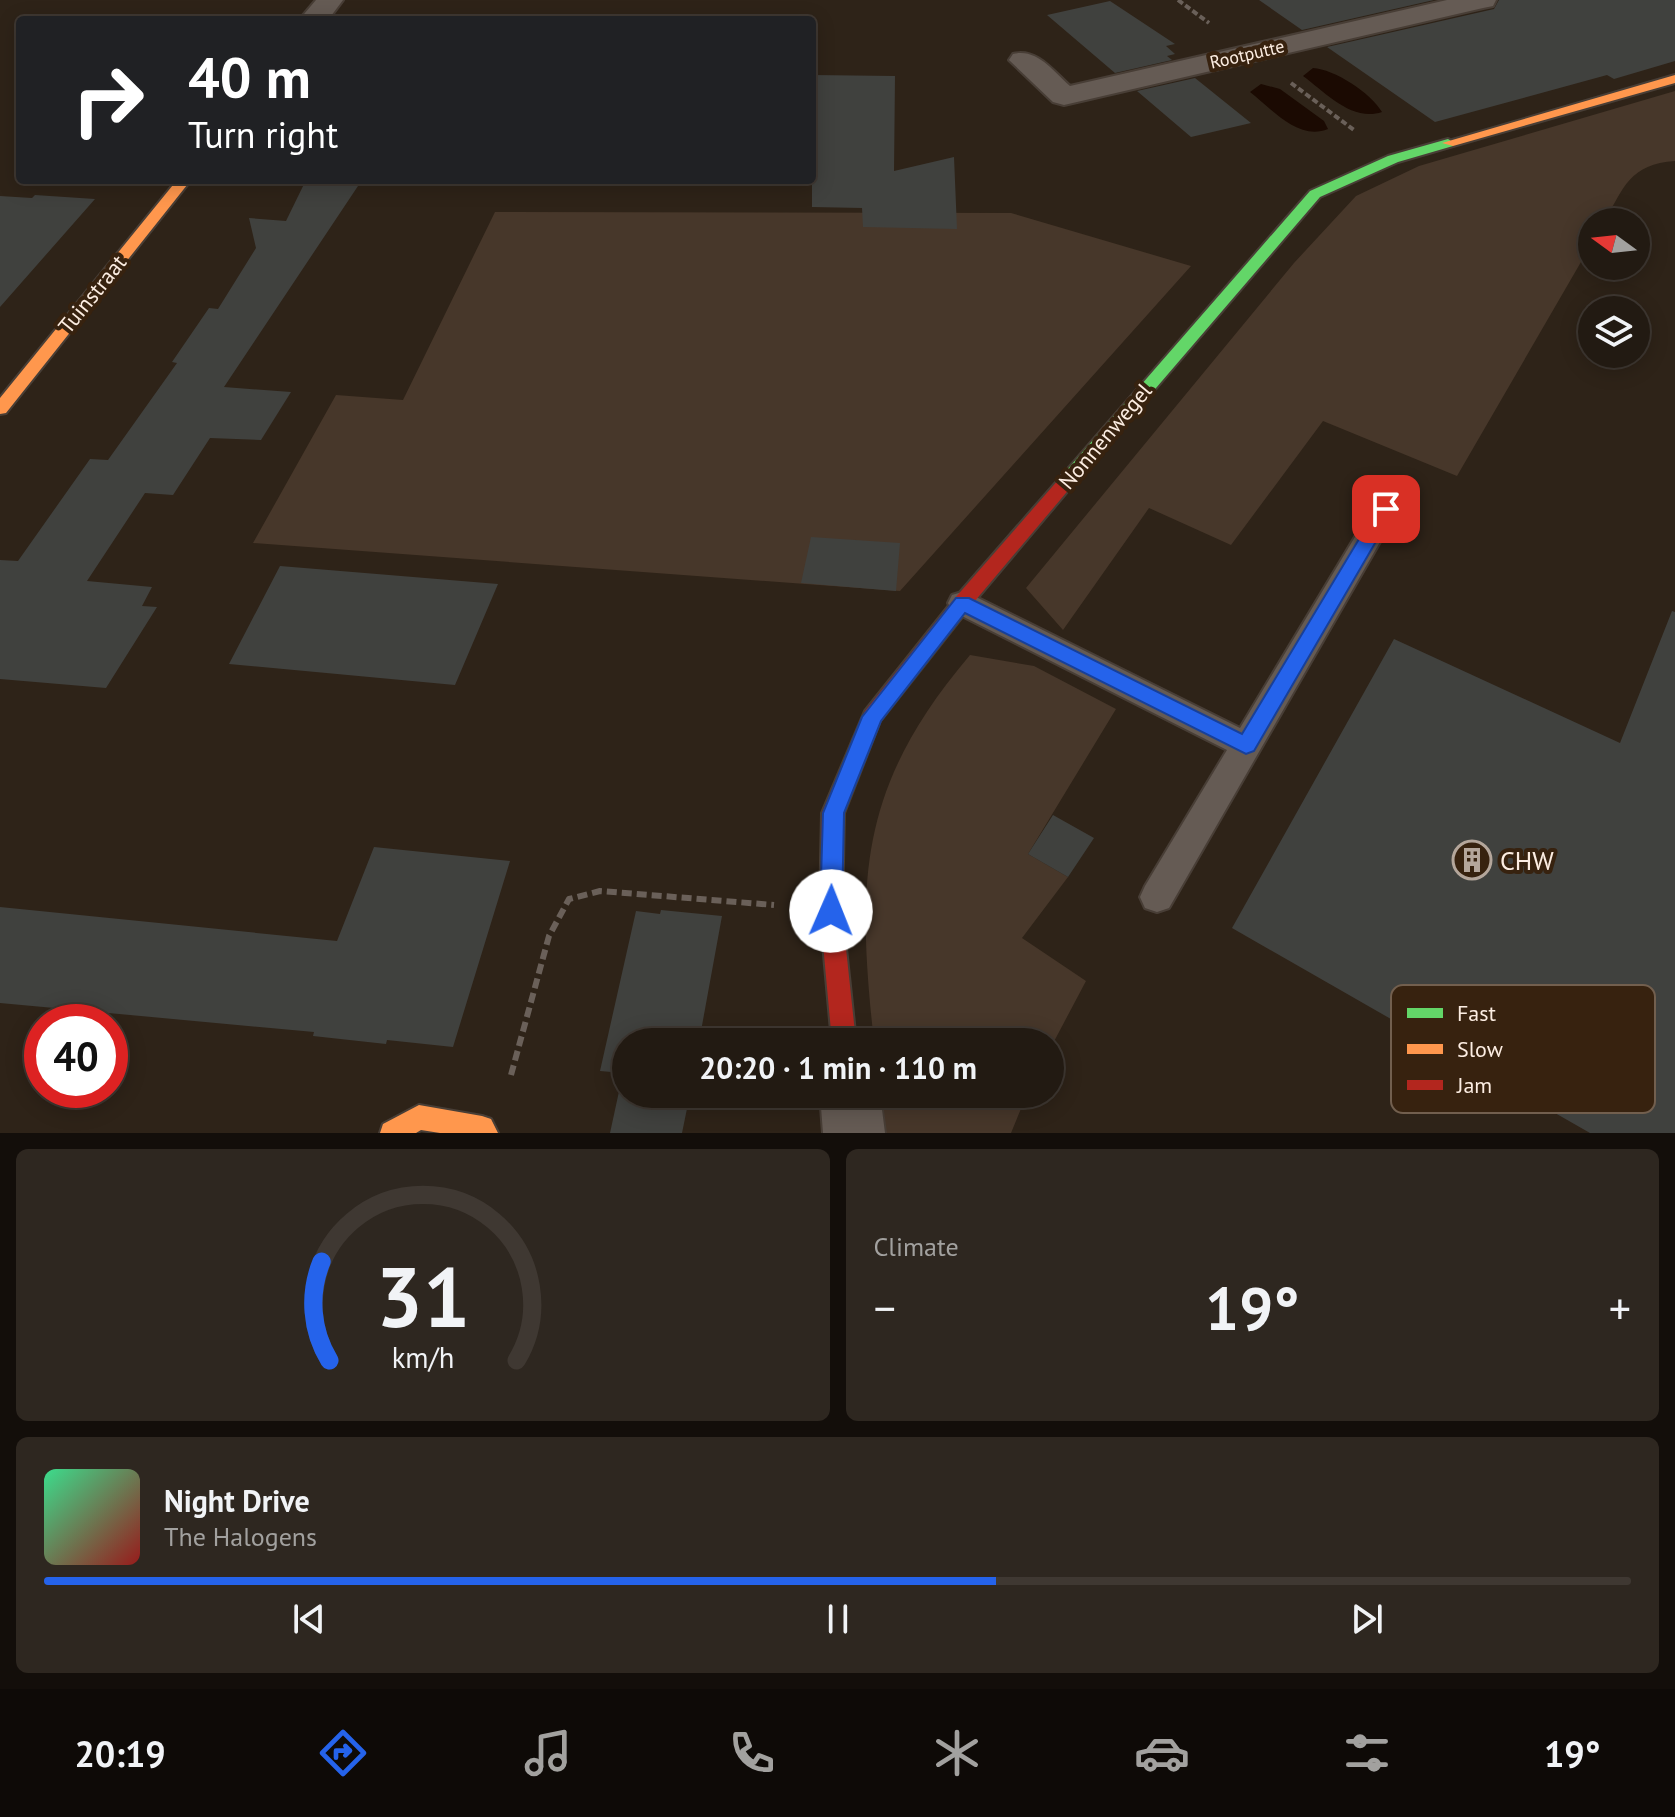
<!DOCTYPE html>
<meta charset="utf-8">
<style>
:root{--surface:#221a12;--page:#2e2720;--text:#f1f3f6;--muted:#a2a19f;--line:#3f3832;--accent:#2563eb}
body{margin:0;font-family:"PT Sans",sans-serif;background:var(--page);color:var(--text);height:100vh;display:flex;flex-direction:column;font-size:30px;white-space:nowrap}
*{box-sizing:border-box;margin:0}
p{font-size:26px;color:var(--muted)}
.icon{flex:none;width:44px;height:44px;fill:none;stroke:currentColor;stroke-width:2;stroke-linecap:round;stroke-linejoin:round}
.map{position:relative;height:1133px;overflow:hidden}
.sheet{display:flex;flex-direction:column;gap:16px;padding:16px;background:#130e0a;flex:1}
.sheet>*{flex:none}
.guide{position:absolute;left:16px;top:16px;width:800px;height:168px;border-radius:8px;box-shadow:0 4px 20px #0003,0 0 0 2px var(--line);background:#202124;color:#fff;overflow:hidden}
.needle{width:52px;rotate:285deg}
.controls{position:absolute;left:1578px;top:208px;display:grid;gap:16px}
.controls a{display:grid;place-items:center;width:72px;height:72px;border-radius:50%;background:var(--surface);box-shadow:0 4px 20px #0003,0 0 0 2px var(--line);font-size:40px}
.speed{position:absolute;left:24px;top:1004px;display:flex;gap:16px;font-size:40px;font-weight:700;text-align:center}
.speed>*{display:grid;place-content:center;width:104px;height:104px;border-radius:50%;background:var(--surface);box-shadow:0 4px 20px #0003,0 0 0 2px var(--line);line-height:1}
.speed .limit{border:12px solid #d22;background:#fff;color:#111}
.pin{position:absolute;display:grid;place-items:center;width:68px;height:68px;color:#fff;margin:-34px;border-radius:16px;box-shadow:0 4px 12px #0006}
.me{position:absolute;width:88px;margin:-44px;rotate:1deg;stroke-linejoin:round;filter:drop-shadow(0 0 6px #0008)}
.turn{display:flex;align-items:center;gap:28px;height:168px;padding:0 40px;font-size:36px}
.turn .icon{width:104px;height:104px;stroke-width:2.5}
.turn b{display:block;font-size:56px;line-height:68px}
.big{font-size:60px;font-weight:600;line-height:1.1}
.sheet .tile{flex:1;display:flex;flex-direction:column;justify-content:center;gap:12px;min-width:0;padding:0 28px;border-radius:12px;background:var(--page)}
.sheet .dial{align-items:center;gap:0}
.dial svg{height:208px;overflow:visible;fill:none;stroke:var(--line);stroke-width:7;stroke-linecap:round;text-anchor:middle}
.dial text{fill:var(--text);stroke:none}
.song{display:flex;align-items:center;gap:24px}
.cover{width:96px;height:96px;border-radius:12px;background:linear-gradient(135deg,hsl(150 70% 55%),hsl(0 70% 35%))}
.played{height:8px;border-radius:4px;background:linear-gradient(90deg,var(--accent) 60%,var(--line) 60%)}
.keys{display:flex;justify-content:space-around;direction:ltr}
.heat{display:flex;justify-content:space-between;align-items:center;font-size:44px;direction:ltr}
.sheet .tiles{flex:1;display:grid;gap:16px;grid-template-columns:1fr 1fr}
.tile:last-child{grid-column:span 2}
.trip{position:absolute;left:612px;top:1028px;width:452px;height:80px;border-radius:40px;background:var(--surface);box-shadow:0 4px 20px #0003,0 0 0 2px var(--line);font-weight:600;line-height:80px;text-align:center}
.tab-bar{display:flex;height:128px;justify-content:space-around;align-items:center;background:#0e0a07;color:var(--muted)}
.tab-bar .icon{width:56px;height:56px}
.tab-bar .current{color:var(--accent)}
.tab-bar b{font-size:36px;color:var(--text)}
.map>svg:first-child{display:block}
.green{fill:#47372a}
.water{fill:#1b0a02}
.building{fill:#40413e}
.lines{fill:none;stroke-linecap:round;stroke-linejoin:round}
.lane-casing{stroke:#483e36;stroke-width:4}
.street-casing{stroke:#483e36;stroke-width:4}
.fast-casing{stroke:#483e36;stroke-width:4}
.slow-casing{stroke:#483e36;stroke-width:4}
.jam-casing{stroke:#483e36;stroke-width:4}
.path-far1{stroke:#6a6059;stroke-width:4;stroke-dasharray:6 3;stroke-linecap:butt}
.path{stroke:#6a6059;stroke-width:6;stroke-dasharray:10 5;stroke-linecap:butt}
.lane{fill:#655b54;fill-rule:evenodd}
.street{fill:#655b54;fill-rule:evenodd}
.fast{fill:#63d668;fill-rule:evenodd}
.slow{fill:#ff974d;fill-rule:evenodd}
.jam{fill:#b3261e;fill-rule:evenodd}
.route{fill:#2563eb;stroke:#184099;stroke-width:2}
.labels{text-anchor:middle;dominant-baseline:central;stroke-width:8;stroke-linejoin:round;paint-order:stroke}
.far-street-label{font-size:18px;fill:#fcede2;stroke:#37220f}
.street-label{font-size:22px;fill:#fcede2;stroke:#37220f}
.near-poi-label{font-size:26px;fill:#fcede2;stroke:#37220f;text-anchor:start}
.key{fill:#37220f;stroke:#725f4e;stroke-width:2}
.key-label{font-size:22px;fill:#fcede2}
</style>
<div class="map">
<svg width="1675" height="1133" viewBox="0 0 1675 1133">
<rect width="100%" height="100%" fill="#2e2318"/>
<!-- green -->
<path class="green" d="M1675,91V161C1630,164 1624,187 1604,222H1592V243L1457,476L1323,421L1231,545L1149,508L1063,630L1026,588L1294,263L1356,196L1419,166Z
M495,212L1011,213L1191,266L900,591L253,543L336,395L403,400Z
M970,655L1034,666L1116,709L1028,854L1068,877L1022,938L1086,981L1050,1049V1042H874C856,878 859,786 970,655Z
M881,1094H1027L1011,1133H885Z"/>
<!-- water -->
<path class="water" d="M1313,68C1334,69 1371,93 1382,112C1352,122 1326,93 1303,76Z
M1261,84L1280,89L1324,121L1328,129C1298,141 1272,109 1250,92Z"/>
<!-- building -->
<path class="building" d="M1259,0H1434L1302,30Z
M1499,0H1675V61L1614,79L1607,75L1435,122L1327,47L1494,9Z
M1110,1L1175,44L1166,46L1175,54L1167,56L1172,60L1115,73L1047,15Z
M812,75L895,76L894,171L954,157L957,229L863,227L862,208L812,207Z
M1195,78L1251,123L1191,137L1137,91Z
M306,180H362L224,387L291,392L261,440L210,438L173,495L145,493L87,581L152,587L142,606L157,607L106,688L0,679V560L18,561L90,459L108,460L177,363L172,362L209,308L218,309L256,248L249,218L286,221Z
M35,195L95,199L0,307V196L32,198Z
M811,537L900,543L896,591L801,583Z
M280,566L498,584L455,685L229,664Z
M1672,611L1675,612V1133H1590L1232,928L1394,639L1620,743Z
M1053,815L1094,838L1068,877L1028,854Z
M374,847L510,861L453,1047L387,1040L386,1044L313,1036L314,1032L0,1003V907L337,941Z
M661,910L722,916L699,1042H626V1094H690L682,1133H610L623,1073L600,1071L636,911L660,914Z"/>
<g class="lines">
<defs>
<path id="lane" d="M1386,500L1396,502L1399,509L1169,908L1157,912L1145,908L1140,897L1145,886L1227,750L952,611L948,603L952,595L962,592L972,595L1240,728L1376,502Z"/>
<path id="street" d="M316,0H343L328,20H299Z
M1447,0H1496L1493,6L1483,8L1064,105L1053,102L1009,60L1013,54C1037,48 1053,71 1070,86Z
M820,1094H880L885,1133H823Z"/>
<path id="fast" d="M1448,139L1454,143L1453,146L1398,162L1320,197L1071,487H1059L1057,483L1059,479L1310,191L1388,156Z"/>
<path id="slow" d="M1675,75V83L1453,146L1442,143Z
M177,180H191L6,413L0,414V398Z
M419,1105L482,1116L491,1119L498,1133H440L421,1130L416,1133H380L383,1124Z"/>
<path id="jam" d="M1065,477L1071,479L1073,483L1071,487L969,608L880,721L844,813L842,911L856,1042H832L820,911L822,813L865,711L955,598L1059,479Z"/>
</defs>
<!-- lane casing -->
<use href="#lane" class="lane-casing"/>
<!-- street casing -->
<use href="#street" class="street-casing"/>
<!-- fast casing -->
<use href="#fast" class="fast-casing"/>
<!-- slow casing -->
<use href="#slow" class="slow-casing"/>
<!-- jam casing -->
<use href="#jam" class="jam-casing"/>
<!-- path-far1 -->
<path class="path-far1" d="M1178,0L1209,23
M1291,83L1354,130"/>
<!-- path -->
<path class="path" d="M511,1075L549,936L569,899L600,891L774,905"/>
<!-- lane -->
<use href="#lane" class="lane"/>
<!-- street -->
<use href="#street" class="street"/>
<!-- fast -->
<use href="#fast" class="fast"/>
<!-- slow -->
<use href="#slow" class="slow"/>
<!-- jam -->
<use href="#jam" class="jam"/>
</g>
<!-- route -->
<path class="route" d="M1386,502L1395,509L1254,751L1246,754L965,613L881,721L844,813L842,911L839,918L831,921L823,918L820,911L823,813L862,717L956,598H969L1242,734L1380,504Z"/>
<!-- icons -->
<defs>
<symbol id="building-ring" viewBox="-11 -11 22 22"><circle r="9.5" fill="#37220f" stroke="#b4a69b" stroke-width="1.5"/><path d="M-4-6H4V6H1V3H-1V6H-4ZM-2.5-4.3h1.7v1.8h-1.7ZM.8-4.3h1.7v1.8H.8ZM-2.5-1h1.7V.8h-1.7ZM.8-1h1.7V.8H.8Z" fill="#b4a69b"/></symbol>
</defs>
<g fill-rule="evenodd">
<use href="#building-ring" x="1450" y="838" width="44" height="44"/>
</g>
<g class="labels">
<!-- far-street labels -->
<g class="far-street-label">
<text transform="translate(1247 54) rotate(-13)">Rootputte</text>
</g>
<!-- street labels -->
<g class="street-label">
<text transform="translate(92 294) rotate(-51)">Tuinstraat</text>
<text transform="translate(1105 436) rotate(-50)">Nonnenwegel</text>
</g>
<!-- near-poi labels -->
<g class="near-poi-label">
<text x="1500" y="860">CHW</text>
</g>
</g>
<!-- legend -->
<rect x="1391" y="985" width="264" height="128" rx="12" class="key"/>
<rect x="1407" y="1008" width="36" height="10" fill="#63d668"/>
<rect x="1407" y="1044" width="36" height="10" fill="#ff974d"/>
<rect x="1407" y="1080" width="36" height="10" fill="#b3261e"/>
<g class="key-label">
<text x="1457" y="1021">Fast</text>
<text x="1457" y="1057">Slow</text>
<text x="1457" y="1093">Jam</text>
</g>
</svg>
<div class="controls">
<a><svg class="needle" viewBox="-14 -14 28 28"><path d="M0-13l5 13h-10z" fill="#e53935"/><path d="M0 13l5-13h-10z" fill="#a2a19f"/></svg></a>
<a><svg class="icon" aria-label="layers" viewBox="0 0 24 24"><path d="M12 4l9 5-9 5-9-5zM3 14l9 5 9-5"/></svg></a>
</div>
<div class="speed"><div class="limit">40</div></div>
<div class="pin" style="left:1386px;top:509px;background:#d93025"><svg class="icon" aria-label="arrive" viewBox="0 0 24 24"><path d="M6 21V4h12l-3 4 3 4H6"/></svg></div>
<svg class="me" style="left:831px;top:911px" viewBox="-20 -20 40 40"><circle r="19" fill="#fff"/><path d="M0-13L10 11 0 6-10 11z" fill="#2563eb"/></svg>
<div class="trip">20:20 · 1 min · 110 m</div>
<div class="guide">
<div class="turn"><svg class="icon" aria-label="right" viewBox="0 0 24 24"><path d="M7 20v-9h11M14 6l5 5-5 5"/></svg><div><b>40 m</b>Turn right</div></div>
</div>
</div>
<section class="sheet">
<div class="tiles">
<div class="tile dial"><svg viewBox="0 0 100 80">
<path d="M14 69A42 42 0 1 1 86 69"/>
<path d="M14 69A42 42 0 0 1 11 31" stroke="#2563eb"/>
<text x="50" y="56" font-size="32" font-weight="700">31</text>
<text x="50" y="72" font-size="11">km/h</text>
</svg></div>
<div class="tile"><p>Climate</p>
<div class="heat"><a>−</a><b class="big">19°</b><a>+</a></div>
</div>
<div class="tile">
<div class="song"><i class="cover"></i><div><b>Night Drive</b><p>The Halogens</p></div></div>
<div class="played"></div>
<div class="keys"><svg class="icon" aria-label="previous" viewBox="0 0 24 24"><path d="M18 5L8 12l10 7zM5 5v14"/></svg><svg class="icon" aria-label="pause" viewBox="0 0 24 24"><path d="M8 5v14M16 5v14"/></svg><svg class="icon" aria-label="next" viewBox="0 0 24 24"><path d="M6 5l10 7-10 7zM19 5v14"/></svg></div>
</div>
</div>
</section>
<nav class="tab-bar">
<b>20:19</b>
<svg class="icon current" aria-label="directions" viewBox="0 0 24 24"><path d="M12 3l9 9-9 9-9-9zM9 14v-3h6M13 9l2 2-2 2"/></svg>
<svg class="icon" aria-label="music" viewBox="0 0 24 24"><path d="M9 18V5l10-2v13"/><circle cx="6" cy="18" r="3"/><circle cx="16" cy="16" r="3"/></svg>
<svg class="icon" aria-label="phone" viewBox="0 0 24 24"><path d="M5 4h4l2 5-3 2q2 4 5 5l2-3 5 2v4C11 20 4 13 5 4z"/></svg>
<svg class="icon" aria-label="climate" viewBox="0 0 24 24"><path d="M12 3v18M4 7l16 10M4 17L20 7"/></svg>
<svg class="icon" aria-label="car" viewBox="0 0 24 24"><path d="M5 17H2v-5l4-1 3-4h7l3 4 3 1v5h-3M9 17h6M6 11h13"/><circle cx="7" cy="17" r="2"/><circle cx="17" cy="17" r="2"/></svg>
<svg class="icon" aria-label="filters" viewBox="0 0 24 24"><path d="M4 7h16M4 17h16"/><circle cx="9" cy="7" r="2"/><circle cx="15" cy="17" r="2"/></svg>
<b>19°</b>
</nav>
